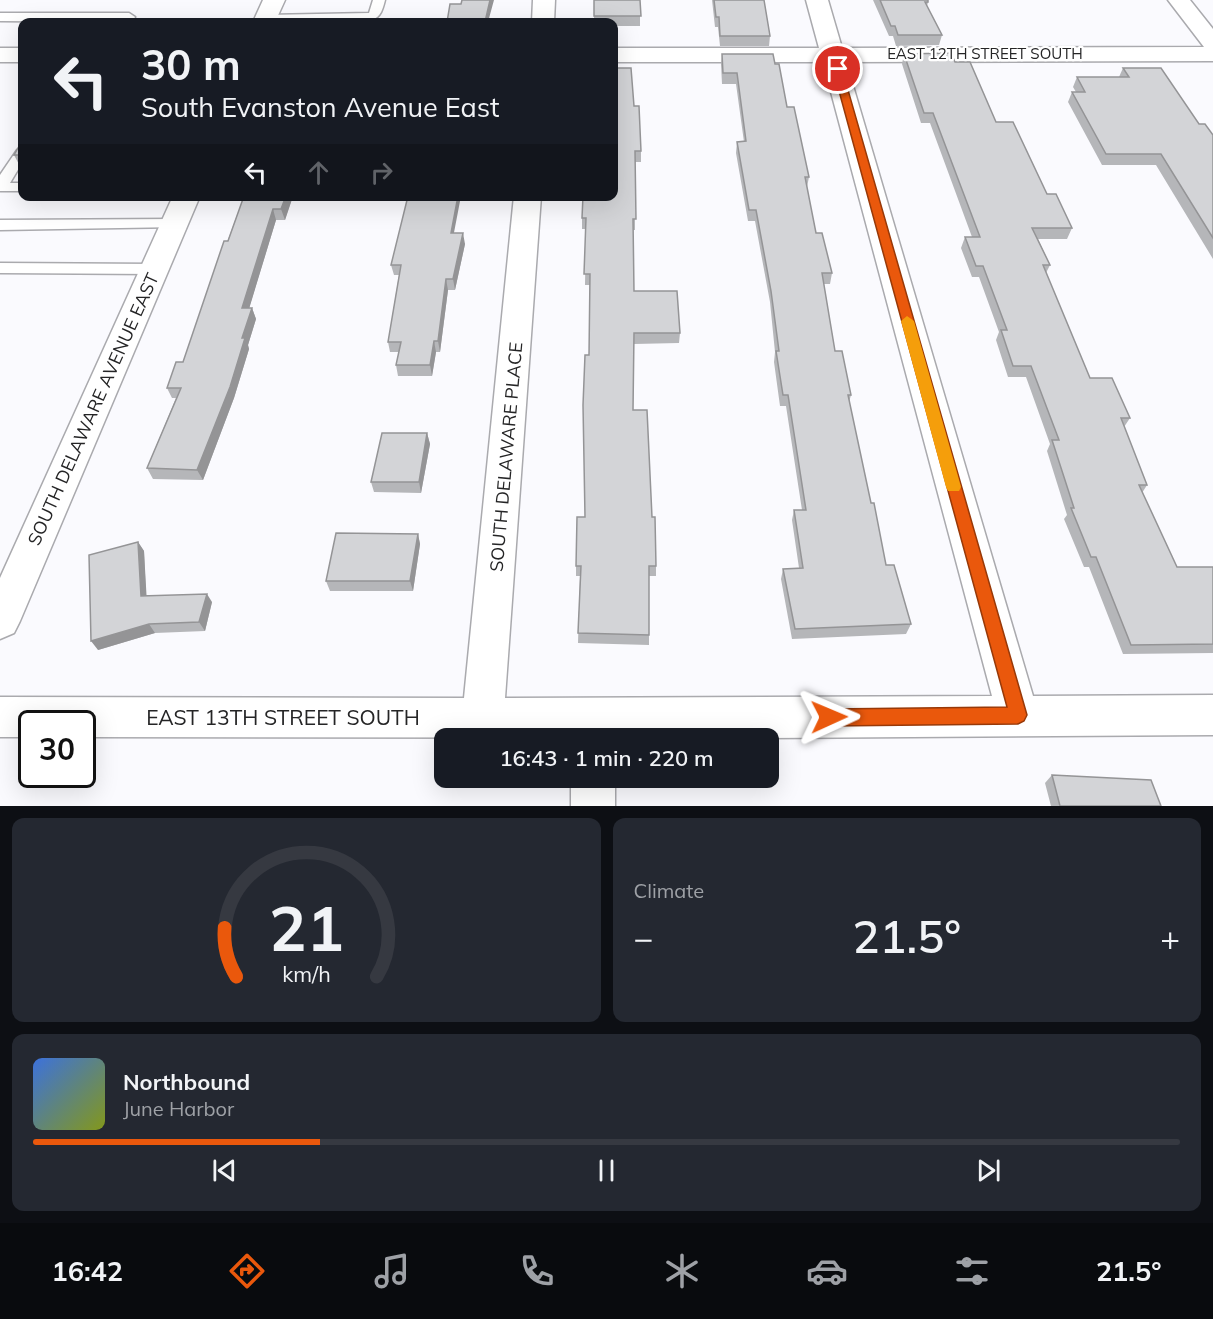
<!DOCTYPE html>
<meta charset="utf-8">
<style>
:root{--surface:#171b24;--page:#242831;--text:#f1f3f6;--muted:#9ea1a6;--line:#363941;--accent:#ea580c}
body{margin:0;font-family:Mulish,sans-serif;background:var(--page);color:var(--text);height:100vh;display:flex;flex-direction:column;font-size:22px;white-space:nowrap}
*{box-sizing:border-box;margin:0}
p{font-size:20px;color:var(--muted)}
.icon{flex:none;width:33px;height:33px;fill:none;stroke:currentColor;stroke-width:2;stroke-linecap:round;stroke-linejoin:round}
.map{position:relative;height:806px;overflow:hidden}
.drawer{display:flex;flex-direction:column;gap:12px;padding:12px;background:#0d0f14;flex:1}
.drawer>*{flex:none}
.hud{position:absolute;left:18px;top:18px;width:600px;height:183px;border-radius:12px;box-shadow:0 6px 24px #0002;background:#171b24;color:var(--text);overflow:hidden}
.speed{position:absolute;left:18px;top:710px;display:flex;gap:12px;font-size:30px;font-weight:700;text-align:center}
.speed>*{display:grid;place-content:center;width:78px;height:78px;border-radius:50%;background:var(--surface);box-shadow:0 6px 24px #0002;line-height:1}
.speed .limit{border:3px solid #111;border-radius:9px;background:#fff;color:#111}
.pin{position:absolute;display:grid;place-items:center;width:51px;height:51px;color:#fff;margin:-26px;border:3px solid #fff;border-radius:50%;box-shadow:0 2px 6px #0007}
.me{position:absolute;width:66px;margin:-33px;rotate:89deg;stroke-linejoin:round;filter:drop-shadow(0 0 4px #0008)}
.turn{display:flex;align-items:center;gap:21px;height:126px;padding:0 24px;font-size:27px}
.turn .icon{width:78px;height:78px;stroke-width:2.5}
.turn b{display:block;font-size:42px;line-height:51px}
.lanes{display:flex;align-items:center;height:57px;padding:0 24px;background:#0003;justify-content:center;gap:30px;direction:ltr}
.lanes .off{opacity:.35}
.big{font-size:45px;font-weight:600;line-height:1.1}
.drawer .card{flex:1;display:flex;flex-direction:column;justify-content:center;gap:9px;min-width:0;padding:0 21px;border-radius:12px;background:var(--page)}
.drawer .dial{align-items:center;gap:0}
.dial svg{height:156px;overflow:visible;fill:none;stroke:var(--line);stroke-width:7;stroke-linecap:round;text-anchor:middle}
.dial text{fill:var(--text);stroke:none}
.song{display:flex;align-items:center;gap:18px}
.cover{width:72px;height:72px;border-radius:9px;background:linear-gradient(135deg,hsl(220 70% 55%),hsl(70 70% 35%))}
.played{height:6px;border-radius:3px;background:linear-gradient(90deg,var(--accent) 25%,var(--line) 25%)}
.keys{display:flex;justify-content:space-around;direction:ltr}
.heat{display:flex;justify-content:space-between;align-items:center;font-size:33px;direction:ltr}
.drawer .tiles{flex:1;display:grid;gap:12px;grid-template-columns:1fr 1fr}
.card:last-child{grid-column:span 2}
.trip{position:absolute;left:434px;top:728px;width:345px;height:60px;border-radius:12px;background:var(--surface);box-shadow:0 6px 24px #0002;font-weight:600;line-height:60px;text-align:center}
.tabs{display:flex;height:96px;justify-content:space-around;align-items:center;background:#090b0e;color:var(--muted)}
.tabs .icon{width:42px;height:42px}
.tabs .on{color:var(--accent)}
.tabs b{font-size:27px;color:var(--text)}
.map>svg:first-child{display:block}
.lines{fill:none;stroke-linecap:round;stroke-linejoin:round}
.lane-casing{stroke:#aaaaae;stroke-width:3}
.street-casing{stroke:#aaaaae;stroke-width:3}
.secondary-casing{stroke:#aaaaae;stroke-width:3}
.lane{fill:#fff;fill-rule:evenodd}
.street{fill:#fff;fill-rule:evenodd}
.secondary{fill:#fff;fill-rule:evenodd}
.wall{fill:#b5b6b9}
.shaded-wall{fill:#949496}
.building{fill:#d3d4d7;stroke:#949496;stroke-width:1.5}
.route{fill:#ea580c;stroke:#983908;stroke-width:1.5}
.slow{fill:#f59e0b}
.labels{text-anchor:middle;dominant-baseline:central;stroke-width:4.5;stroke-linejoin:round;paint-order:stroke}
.far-street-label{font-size:15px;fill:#252526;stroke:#fff}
.street-label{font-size:18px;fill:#252526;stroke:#fff}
.near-street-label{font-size:21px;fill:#252526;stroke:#fff}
</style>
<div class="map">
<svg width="1213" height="806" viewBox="0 0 1213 806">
<rect width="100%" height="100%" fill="#fafafe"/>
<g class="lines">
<defs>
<path id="lane" d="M373,0H385C383,8 381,17 372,20L266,22L260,19L266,15L369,13Z
M0,13H129L135,17L132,22L0,21Z
M22,149V163L10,183H22V191H0V175L17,150Z
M175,219L180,221L183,224L180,227L0,230V220Z
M0,263L155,264L161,265L163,269L161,273L155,274L0,273Z"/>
<path id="street" d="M533,0H555L554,22H532Z
M806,0H828L842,48L1204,47L1168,0H1190L1213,29V61L846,62L1033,696L1213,695V735L768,738L82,737V723H32V737H0V697L464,698L514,196H541L505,698L992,696L823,62H614V48H819Z
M0,48H22V62H0Z
M571,777H615V806H571Z"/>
<path id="secondary" d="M263,0H285L275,22H253Z
M173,196H200L20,621L14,633L0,639V578Z"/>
</defs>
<!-- lane casing -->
<use href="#lane" class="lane-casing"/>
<!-- street casing -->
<use href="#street" class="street-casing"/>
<!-- secondary casing -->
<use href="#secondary" class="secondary-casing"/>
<!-- lane -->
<use href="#lane" class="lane"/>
<!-- street -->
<use href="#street" class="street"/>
<!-- secondary -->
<use href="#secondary" class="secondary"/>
</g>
<!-- wall -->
<path class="wall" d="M594,0H640V26H614V22H594Z
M712,0H764L770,36L769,46H720L718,27H715Z
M873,0H928V2L927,6L942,35L939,45L896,46L893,36H889Z
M722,54L775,64L787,107L809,177L807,187L816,233L832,273L830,284H824L835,351L851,395L849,402L871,503L886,565L911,624L906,634L792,639L781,579L783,569L799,568L792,520L794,510H802L786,406H780L774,362L775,352L770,302L755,221H748L736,153L737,142H744L736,84H722L721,64Z
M904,54L955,62L996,122L1072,228L1067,239H1038L1050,265L1046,273L1090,378L1130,418L1124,427L1147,485L1142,493L1177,567H1213V653L1123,654L1089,567H1084L1064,519L1067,515L1047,451L1050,444L1026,377H1008L996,340L999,332L979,277H972L961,248L965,237H972L930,123H921L902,64Z
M1123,68L1199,124L1213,135V259L1156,165H1102L1068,102L1072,92H1076L1073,87L1077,77H1119Z
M634,106L641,151V162H635V230H633L634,291L680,333L679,343L634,344L633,410L652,517L656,566V576H649V645L578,643L580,576H576V566L585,517L589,355L590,285H585L586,229H582V218Z
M22,141V170L14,155Z
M244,196H293L285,220H276L249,308H252L256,319L248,345L249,349L234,398L203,480L153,479L147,468L176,398H172L167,388L183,362Z
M454,233L465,244L455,290H448L440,352H436L432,376H398L396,365L399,352H390L388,342L399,275H394L391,265Z
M427,433L430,444L421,493L374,492L371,482Z
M418,534L420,544L413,591H330L326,581Z
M138,542L144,551L146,595L212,602L205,631L155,633L98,650Z
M1052,775L1161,806H1051L1045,783Z"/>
<!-- shaded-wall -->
<path class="shaded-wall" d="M490,0H494L488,22H485Z
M286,196H293L285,220L281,209Z
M458,196H461L452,243L451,233Z
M273,209L276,220L246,319L242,308Z
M463,233L465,244L455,290L453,279Z
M446,279L448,290L440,352L438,341Z
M252,308L256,319L248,345L249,349L234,398L203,480L197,470Z
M434,341L436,352L432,376L430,365Z
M427,433L430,444L421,493L419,482Z
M418,534L420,544L413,591L410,581Z
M138,542L144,551L147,604L141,596Z
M207,594L212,602L205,631L199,622Z
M149,624L155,633L98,650L91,641Z"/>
<!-- building -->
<path class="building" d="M462,0H490L485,22H447L450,4H461Z
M594,0H640L641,16H594Z
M714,0H764L770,36H720L719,17H716Z
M880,0H928V2H925L942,35H898L895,26H891Z
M951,53L955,62H970L996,122H1013L1047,194H1056L1072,228H1032L1050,265H1043L1090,378H1112L1130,418H1121L1147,485H1139L1177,567H1213V644L1131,645L1096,557H1091L1071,508H1074L1052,440H1059L1031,366H1013L1001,330H1007L983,266H976L965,237H980L933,113H924L904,54Z
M722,54H773L775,64H779L787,107H794L809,177H805L816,233H822L832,273H822L835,351H842L851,395H848L871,503H874L886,565H894L911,624L795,629L783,569L803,568L794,510H806L788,395H783L776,351H779L771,291L756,210H749L737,142L746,141L737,73H723Z
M614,68H631L634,106H639L641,151H635L636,219H633L634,291H677L680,333H634L633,410H647L652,517H655L656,566H649V635L578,633L581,566H576L577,517H585L583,405L585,355H589L590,274H584L586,218H582L583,196H614Z
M1123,68H1161L1199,124H1205L1213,135V238L1161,154H1106L1072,92H1085L1077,77H1129Z
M22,141V155H14Z
M244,196H286L281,209H273L242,308H252L242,338H245L230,387L197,470L147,468L181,388H167L176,362H183L224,241H228Z
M408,196H458L451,233H463L453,279H446L438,341H434L430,365H396L401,342H388L401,265H391Z
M382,433H427L419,482H371Z
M336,533L418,534L410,581H326Z
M138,542L141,596L207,594L199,622L149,624L91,641L89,555Z
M1052,775L1151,780L1161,806H1060Z"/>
<!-- route -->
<path class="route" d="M834,67L842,69L1027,715L1024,721L1018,724L829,726L823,723L821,717L823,711L829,709L1007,707L833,69Z"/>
<!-- slow -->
<path class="slow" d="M907,316L914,321L961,487L959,491H948L946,487L901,321Z"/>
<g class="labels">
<!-- far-street labels -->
<g class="far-street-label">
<text x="985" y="53">EAST 12TH STREET SOUTH</text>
</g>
<!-- street labels -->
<g class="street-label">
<text transform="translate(93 409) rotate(-66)">SOUTH DELAWARE AVENUE EAST</text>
<text transform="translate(506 457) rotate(-85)">SOUTH DELAWARE PLACE</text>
</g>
<!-- near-street labels -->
<g class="near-street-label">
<text x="283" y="717">EAST 13TH STREET SOUTH</text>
</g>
</g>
</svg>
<div class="speed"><div class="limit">30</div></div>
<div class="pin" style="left:838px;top:69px;background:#d93025"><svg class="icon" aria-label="arrive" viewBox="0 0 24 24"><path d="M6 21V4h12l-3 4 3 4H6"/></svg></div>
<svg class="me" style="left:829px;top:717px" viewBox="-20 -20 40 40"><path d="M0-17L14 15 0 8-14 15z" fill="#ea580c" stroke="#fff" stroke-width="4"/></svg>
<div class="trip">16:43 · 1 min · 220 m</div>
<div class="hud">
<div class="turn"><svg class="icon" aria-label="left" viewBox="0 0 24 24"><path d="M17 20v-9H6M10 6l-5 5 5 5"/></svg><div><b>30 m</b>South Evanston Avenue East</div></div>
<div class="lanes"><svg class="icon" aria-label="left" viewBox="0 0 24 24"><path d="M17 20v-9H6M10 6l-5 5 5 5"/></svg><svg class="icon off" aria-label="ahead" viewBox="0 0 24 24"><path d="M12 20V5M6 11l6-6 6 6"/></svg><svg class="icon off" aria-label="right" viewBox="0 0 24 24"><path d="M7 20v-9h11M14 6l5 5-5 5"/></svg></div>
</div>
</div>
<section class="drawer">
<div class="tiles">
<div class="card dial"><svg viewBox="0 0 100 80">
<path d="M14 69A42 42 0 1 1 86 69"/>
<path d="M14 69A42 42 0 0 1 8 44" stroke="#ea580c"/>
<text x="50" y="56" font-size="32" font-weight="700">21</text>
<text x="50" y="72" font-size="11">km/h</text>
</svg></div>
<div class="card"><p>Climate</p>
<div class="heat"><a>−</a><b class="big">21.5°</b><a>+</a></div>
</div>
<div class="card">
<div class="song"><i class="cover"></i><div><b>Northbound</b><p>June Harbor</p></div></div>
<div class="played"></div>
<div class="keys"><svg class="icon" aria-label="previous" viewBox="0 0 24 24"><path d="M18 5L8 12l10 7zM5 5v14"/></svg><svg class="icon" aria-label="pause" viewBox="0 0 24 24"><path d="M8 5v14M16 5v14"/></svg><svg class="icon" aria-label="next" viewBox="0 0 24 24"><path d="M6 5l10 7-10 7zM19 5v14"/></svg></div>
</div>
</div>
</section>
<nav class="tabs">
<b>16:42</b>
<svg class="icon on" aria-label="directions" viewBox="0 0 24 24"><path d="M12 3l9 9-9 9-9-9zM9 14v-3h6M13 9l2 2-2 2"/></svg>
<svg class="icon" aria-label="music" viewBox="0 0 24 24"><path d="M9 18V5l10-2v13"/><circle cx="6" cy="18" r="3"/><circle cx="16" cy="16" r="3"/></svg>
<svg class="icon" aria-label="phone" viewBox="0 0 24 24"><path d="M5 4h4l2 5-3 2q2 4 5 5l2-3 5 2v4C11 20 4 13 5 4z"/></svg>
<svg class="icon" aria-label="climate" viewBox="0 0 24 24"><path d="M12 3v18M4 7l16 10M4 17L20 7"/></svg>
<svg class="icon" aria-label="car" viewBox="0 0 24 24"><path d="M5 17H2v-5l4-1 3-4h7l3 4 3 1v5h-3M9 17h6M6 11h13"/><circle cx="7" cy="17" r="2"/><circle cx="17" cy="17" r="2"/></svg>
<svg class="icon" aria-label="filters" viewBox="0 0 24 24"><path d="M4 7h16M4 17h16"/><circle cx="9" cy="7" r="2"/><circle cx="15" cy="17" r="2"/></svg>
<b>21.5°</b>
</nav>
